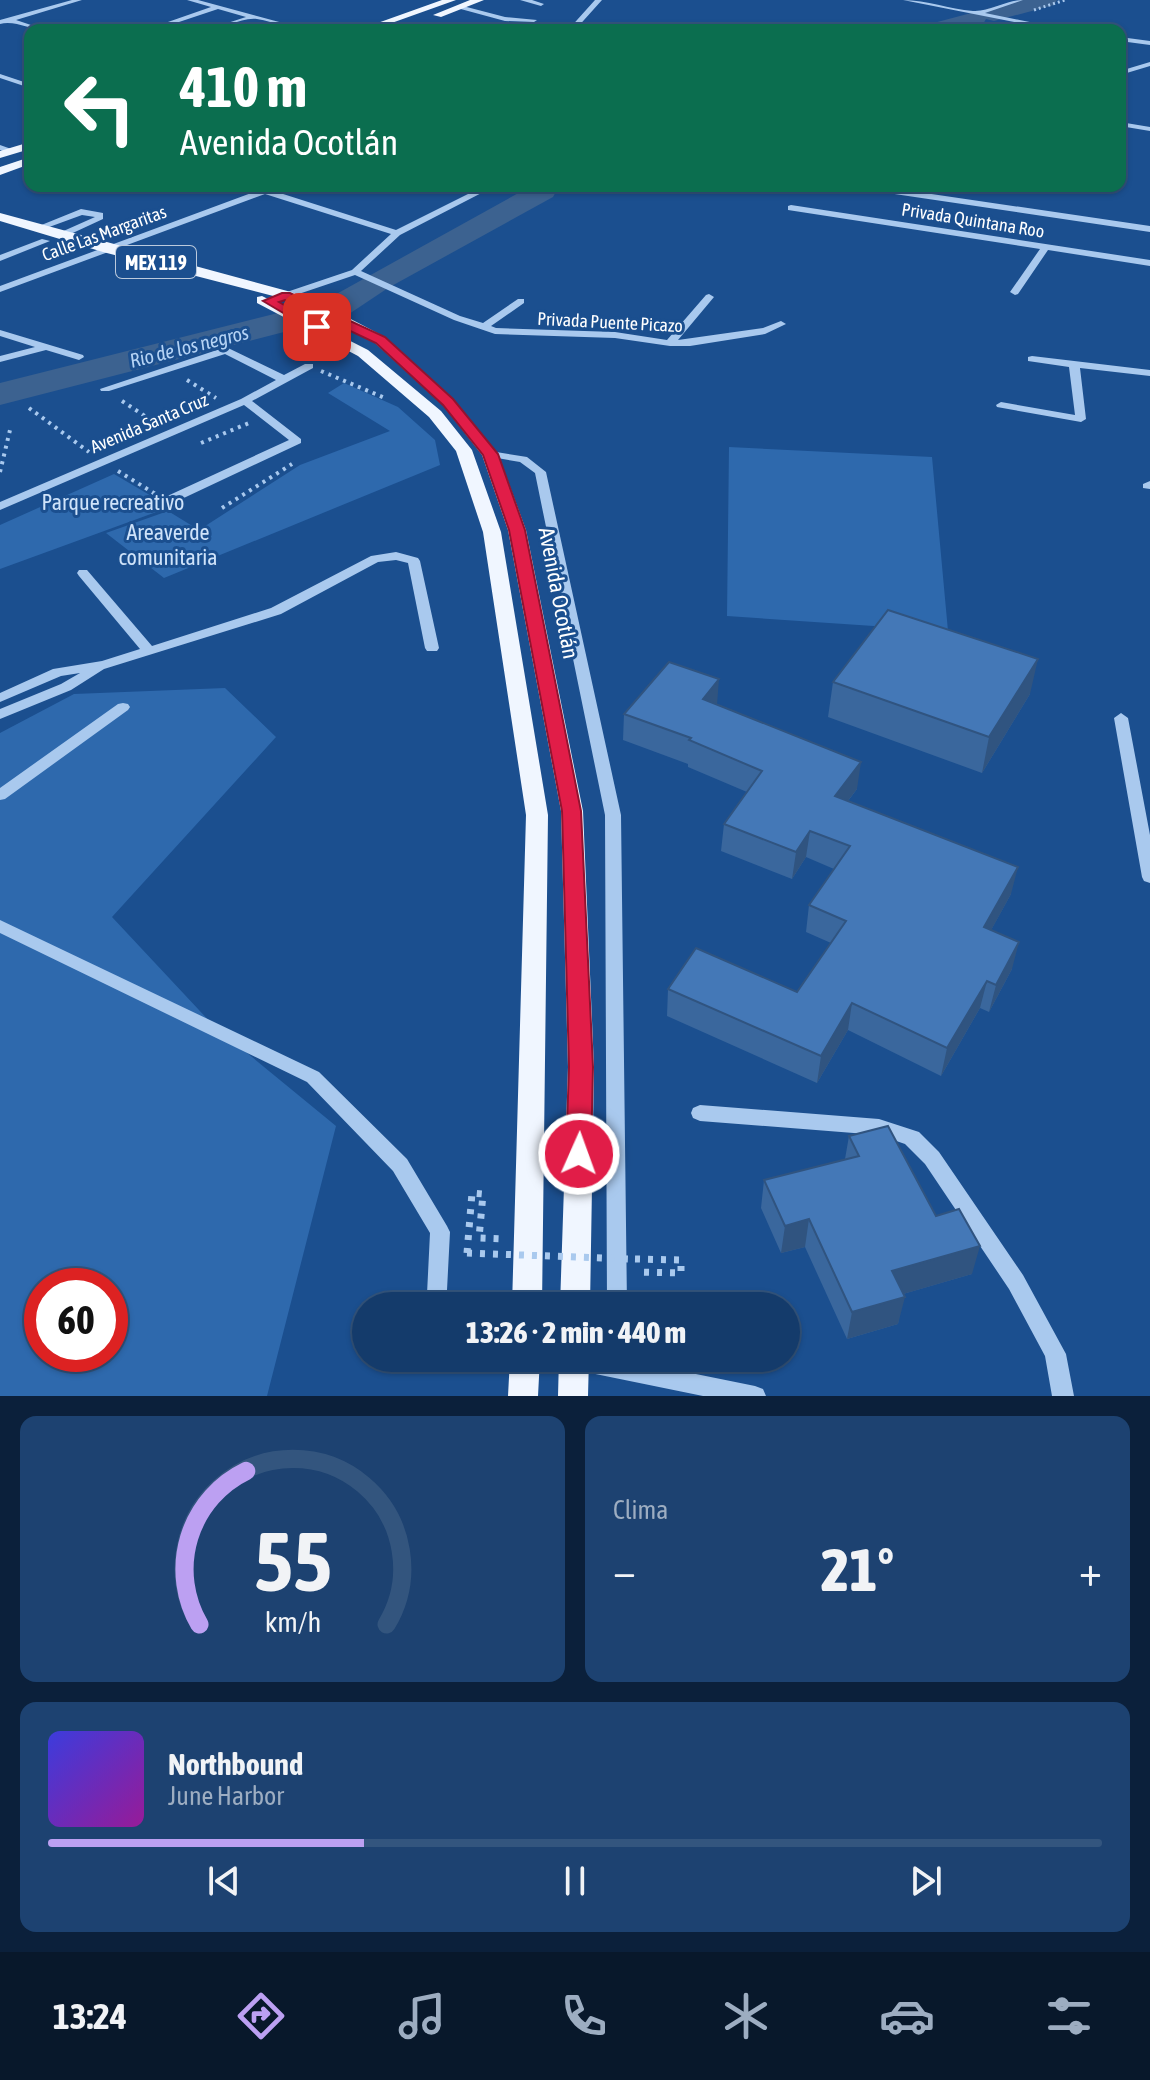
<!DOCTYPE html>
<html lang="es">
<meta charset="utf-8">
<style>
:root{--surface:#143b6b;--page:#1d4271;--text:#f1f3f6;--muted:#9dadc1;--line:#33557e;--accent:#bca0f2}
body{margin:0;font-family:"Asap Condensed",sans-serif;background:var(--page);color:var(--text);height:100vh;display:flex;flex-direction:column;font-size:30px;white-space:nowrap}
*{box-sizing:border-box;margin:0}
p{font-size:26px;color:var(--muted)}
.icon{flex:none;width:44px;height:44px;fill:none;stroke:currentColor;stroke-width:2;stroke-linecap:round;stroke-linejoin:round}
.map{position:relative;height:1396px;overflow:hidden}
.sheet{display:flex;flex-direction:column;gap:20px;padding:20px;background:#0b203b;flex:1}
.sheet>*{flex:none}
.top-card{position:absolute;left:24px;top:24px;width:1102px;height:168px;border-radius:16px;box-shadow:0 2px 6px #0004,0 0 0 2px var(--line);background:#0b6e4f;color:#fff;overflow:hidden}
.speed{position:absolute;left:24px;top:1268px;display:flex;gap:16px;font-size:40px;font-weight:700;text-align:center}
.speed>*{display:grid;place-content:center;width:104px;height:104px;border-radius:50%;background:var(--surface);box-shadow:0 2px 6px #0004,0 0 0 2px var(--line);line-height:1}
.speed .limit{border:12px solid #d22;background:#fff;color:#111}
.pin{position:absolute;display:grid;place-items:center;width:68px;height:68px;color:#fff;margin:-34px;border-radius:16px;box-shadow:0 4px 12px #0006}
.me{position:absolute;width:88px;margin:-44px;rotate:2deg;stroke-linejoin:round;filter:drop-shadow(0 0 6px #0008)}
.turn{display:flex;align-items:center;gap:28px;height:168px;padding:0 24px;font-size:36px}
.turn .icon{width:104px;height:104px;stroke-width:2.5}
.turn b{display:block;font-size:56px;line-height:68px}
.big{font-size:60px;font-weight:800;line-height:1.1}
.sheet .widget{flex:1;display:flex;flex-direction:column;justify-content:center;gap:12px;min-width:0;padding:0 28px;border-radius:16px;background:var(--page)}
.sheet .dial{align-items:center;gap:0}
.dial svg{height:208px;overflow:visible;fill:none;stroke:var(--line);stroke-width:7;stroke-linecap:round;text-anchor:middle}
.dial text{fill:var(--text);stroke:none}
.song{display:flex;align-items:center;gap:24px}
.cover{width:96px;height:96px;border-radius:12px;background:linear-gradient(135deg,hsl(240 70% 55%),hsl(300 70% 35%))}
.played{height:8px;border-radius:4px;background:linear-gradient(90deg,var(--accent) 30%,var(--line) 30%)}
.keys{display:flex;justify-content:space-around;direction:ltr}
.heat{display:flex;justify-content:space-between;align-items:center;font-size:44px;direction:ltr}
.sheet .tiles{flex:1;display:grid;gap:20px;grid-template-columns:1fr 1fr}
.widget:last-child{grid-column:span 2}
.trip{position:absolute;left:352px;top:1292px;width:448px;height:80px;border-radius:40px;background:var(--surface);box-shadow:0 2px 6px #0004,0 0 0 2px var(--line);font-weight:800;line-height:80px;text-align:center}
.dock{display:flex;height:128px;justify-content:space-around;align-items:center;background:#08182b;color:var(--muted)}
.dock .icon{width:56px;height:56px}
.dock .active{color:var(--accent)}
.dock b{font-size:36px;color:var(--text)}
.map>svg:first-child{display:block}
.green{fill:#2e69ad;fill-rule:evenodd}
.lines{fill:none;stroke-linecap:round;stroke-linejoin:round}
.river{fill:#3c6290;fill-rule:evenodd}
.path-far2{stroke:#a9c9ee;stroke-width:3;stroke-dasharray:2 3;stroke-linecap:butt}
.path-far1{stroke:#a9c9ee;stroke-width:4;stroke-dasharray:3 5;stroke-linecap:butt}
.path{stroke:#a9c9ee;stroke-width:7;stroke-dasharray:5 8;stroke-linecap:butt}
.minor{fill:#a9c9ee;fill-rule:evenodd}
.major{fill:#f0f6ff;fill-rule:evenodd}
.path-bridge{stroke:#a9c9ee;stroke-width:7;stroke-dasharray:5 8;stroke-linecap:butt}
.wall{fill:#3a679d}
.shaded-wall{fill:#305480}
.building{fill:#4478b7;stroke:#305480;stroke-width:2}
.route{fill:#e11d48;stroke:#92132f;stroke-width:2}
.labels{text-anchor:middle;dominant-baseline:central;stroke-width:6;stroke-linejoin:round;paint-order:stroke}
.far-street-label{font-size:18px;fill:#fff;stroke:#1b4f8f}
.shield{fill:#1b4f8f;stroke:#bbcadd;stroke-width:2}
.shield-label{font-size:20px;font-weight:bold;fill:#fff}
.far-water-label{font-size:20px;font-style:italic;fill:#b5d3f5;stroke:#1b4f8f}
.park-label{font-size:22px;fill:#cfe3fa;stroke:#1b4f8f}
.street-label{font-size:22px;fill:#fff;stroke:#1b4f8f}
</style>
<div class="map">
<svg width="1150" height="1396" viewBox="0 0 1150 1396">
<rect width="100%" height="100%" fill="#1b4f8f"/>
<!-- green -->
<path class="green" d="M344,383L398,407L435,440L440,465L164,578L106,533L168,511L199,530L300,465L390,431L328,393Z
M729,447L932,457L948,631L727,616Z
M114,474L170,507L0,569V525Z
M225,688L276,737L112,917L213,1025L336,1126L267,1396H0V733L74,694ZM42,1286H110V1354H42Z"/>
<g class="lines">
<!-- river -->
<path class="river" d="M1021,0H1057L1054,5L994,21L986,19L983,24L960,30H922L926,25L975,12L983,14L986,9Z
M531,186H559L553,197L388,288L346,316L0,405V383L322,302Z"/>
<!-- path-far2 -->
<path class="path-far2" d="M1034,10L1065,0"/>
<!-- path-far1 -->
<path class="path-far1" d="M321,371L385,398
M187,380L216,398
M122,401L157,424
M29,408L89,452
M201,443L249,423
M118,471L157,495
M0,472L10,430
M222,508L292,464"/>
<!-- path -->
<path class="path" d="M467,1253L472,1193L483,1194L479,1238L504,1239
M635,1259L681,1260V1273L637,1272"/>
<!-- minor -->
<path class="minor" d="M72,0H82L16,20L46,30C30,30 15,20 0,24V20Z
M187,0H198L309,30C291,30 275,22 257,19C241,17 223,30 206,30L246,17L218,9L155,30H145L211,7Z
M520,0H532L544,4L541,6Z
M595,0H602L575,30H568Z
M903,0C927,0 949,9 973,11C990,12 1006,0 1023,0L985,13L1069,30H1055Z
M459,5L505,17L537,20L534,22L505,21L457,8Z
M479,24L507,28L510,30L479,28L462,30Z
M606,24L620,26L618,30H612L613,28L597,30Z
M1120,37L1150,41V45L1120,41Z
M1150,62V66L1120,75V71Z
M0,74L30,84V88L0,78Z
M1120,122L1150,127V131L1120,126Z
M0,145L14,150L15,152L11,154L0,150Z
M245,186H258L396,230L484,186H495L400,235L361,271L460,316L483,323L518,299H524V303L491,326L496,328L615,332L667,340L706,295L709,294L714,297L678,340L763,328L781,321L786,324L765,334L690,346H670L615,338L495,334L454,320L355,275L272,303H266V299L352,270L391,234L265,194L0,292V286L257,191Z
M884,187L1150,226V232L881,192L880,190Z
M791,205L1150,260V266L1048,250L1018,294L1015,295L1010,292L1040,249L788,210V206Z
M81,209L103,213V219L62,238L58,235L59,233L95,217L82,215L41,230L34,228Z
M42,239L50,241L0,261V255Z
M0,330L83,355L84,357L79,360L46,350L0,362V356L35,347L0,336Z
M226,347L284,375L305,364H313V368L252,401L301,439V443L171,504H163V498L289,440L244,405L0,510V502L241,399L276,380L225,354L109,391H101L100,389Z
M1032,356L1150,370V376L1080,368L1086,419L1081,422L997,407L996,405L1001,402L1075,415L1069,367L1028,361V357Z
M490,451L527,457L546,472L621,815L627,1306H607L605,815L535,473L520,462L486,456L484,454Z
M1150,481V489L1143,488V484Z
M396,552L418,558L420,561L439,648L437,651H427L425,648L408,563L396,560L378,562L281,614L104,669L71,690L0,719V709L61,684L80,673L61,676L0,702V693L53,669L102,661L140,649L79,576L77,573L79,570H87L152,646L271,608L371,556Z
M123,703L128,704L130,707L128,710L5,799L0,800V788L118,704Z
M1121,713L1128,718L1150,835V883L1144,881L1142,877L1114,718Z
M0,920L319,1072L407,1159L447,1226L450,1232L447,1290L458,1299L461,1306H436L427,1294L430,1233L393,1171L307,1082L0,933Z
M700,1105L879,1119L919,1132L939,1152L1023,1275L1066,1354L1074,1396H1052L1045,1356L1009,1289L925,1164L905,1144L879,1135L700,1121L693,1118L691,1113L693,1108Z
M555,1358H617L755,1386L763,1389L766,1396H703L566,1368L559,1365Z"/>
<!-- major -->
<path class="major" d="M442,0H456L372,30H358Z
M470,0H484L441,17L433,15Z
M30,142V149L0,158V151Z
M30,157V164L0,175V167Z
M0,213L291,292L326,306L385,337L453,399L498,454L526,530L583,811L594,1067L590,1306H560L568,1067L561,811L508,530L482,455L443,405L375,343L316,312L281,298L103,252L0,221Z
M262,296L368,350L441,411L472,450L501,532L548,815L542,1306H512L526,815L483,532L456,451L429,417L358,356L257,303V297Z
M510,1358H540L538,1396H508Z
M559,1358H589L588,1396H558Z"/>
<!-- path-bridge -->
<path class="path-bridge" d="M467,1253L630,1259"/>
</g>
<!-- wall -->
<path class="wall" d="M833,682L1030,694L982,773L828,717Z
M717,704L857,789L848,801L1011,894L991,930L1012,969L989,1012L980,1008L941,1076L848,1030L817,1083L667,1016L668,989L797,992L831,943L806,932L809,905L834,869L806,857L792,879L721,851L724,824L747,792L688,767V764L623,740L624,714Z
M849,1136L936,1216L972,1274L903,1294L898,1324L847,1339L805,1247L781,1253L761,1208L764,1180L845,1159Z"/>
<!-- shaded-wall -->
<path class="shaded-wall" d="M1038,659L1030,694L982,773L989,737Z
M719,679L717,705L703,699Z
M861,762L857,789L831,823L835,796Z
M810,831L806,857L792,879L796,852Z
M1018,867L1011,894L978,954L984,927Z
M1019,942L1012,969L989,1012L996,985Z
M987,981L980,1008L941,1076L947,1048Z
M852,1003L848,1030L817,1083L821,1056Z
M809,1219L805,1247L781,1253L785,1226Z
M980,1246L972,1274L886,1299L892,1271Z
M905,1297L898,1324L847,1339L852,1312Z"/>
<!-- building -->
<path class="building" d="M888,610L1038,659L989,737L833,682Z
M669,662L719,679L703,699L861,762L835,796L1018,867L984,927L1019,942L996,985L987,981L947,1048L852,1003L821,1056L668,989L696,948L797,992L846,921L809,905L850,846L810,831L796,852L724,824L762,771L689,740L691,738L624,714Z
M888,1126L936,1216L959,1209L980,1246L892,1271L905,1297L852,1312L809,1219L785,1226L764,1180L859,1156L849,1136Z"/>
<!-- route -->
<path class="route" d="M282,293H290L385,337L453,399L498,454L525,530L581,811L593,1067L591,1154L587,1161L579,1164L570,1161L566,1154L569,1067L562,811L509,530L483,455L443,405L376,343L285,300L279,302L323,327L312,330L263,301Z"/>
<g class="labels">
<!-- far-street labels -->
<g class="far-street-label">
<text transform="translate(973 220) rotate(9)">Privada Quintana Roo</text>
<text transform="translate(104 233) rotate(-20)">Calle Las Margaritas</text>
<text transform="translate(610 322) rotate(3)">Privada Puente Picazo</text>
<text transform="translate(149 423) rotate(-23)">Avenida Santa Cruz</text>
</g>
<!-- shield labels -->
<rect class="shield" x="116" y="246" width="80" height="32" rx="6"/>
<g class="shield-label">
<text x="156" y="262">MEX 119</text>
</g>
<!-- far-water labels -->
<g class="far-water-label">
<text transform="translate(189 346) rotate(-14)">Rio de los negros</text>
</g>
<!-- park labels -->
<g class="park-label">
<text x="113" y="502">Parque recreativo</text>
<text x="168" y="532">Areaverde<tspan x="168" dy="25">comunitaria</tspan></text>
</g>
<!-- street labels -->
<g class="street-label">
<text transform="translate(559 593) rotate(79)">Avenida Ocotlán</text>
</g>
</g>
</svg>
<div class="speed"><div class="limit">60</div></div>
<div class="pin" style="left:317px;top:327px;background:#d93025"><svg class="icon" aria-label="arrive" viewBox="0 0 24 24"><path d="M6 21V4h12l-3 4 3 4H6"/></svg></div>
<svg class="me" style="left:579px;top:1154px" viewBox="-20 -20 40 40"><circle r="17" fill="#e11d48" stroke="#fff" stroke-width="3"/><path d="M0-11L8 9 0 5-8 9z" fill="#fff"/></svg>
<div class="trip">13:26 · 2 min · 440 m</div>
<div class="top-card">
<div class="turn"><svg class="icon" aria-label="left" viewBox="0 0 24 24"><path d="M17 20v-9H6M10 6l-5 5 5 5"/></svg><div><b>410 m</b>Avenida Ocotlán</div></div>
</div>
</div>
<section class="sheet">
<div class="tiles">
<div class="widget dial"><svg viewBox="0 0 100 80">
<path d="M14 69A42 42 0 1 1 86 69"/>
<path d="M14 69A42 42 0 0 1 32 10" stroke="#bca0f2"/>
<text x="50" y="56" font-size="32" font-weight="700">55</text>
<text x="50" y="72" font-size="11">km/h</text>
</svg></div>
<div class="widget"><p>Clima</p>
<div class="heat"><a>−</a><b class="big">21°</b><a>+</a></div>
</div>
<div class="widget">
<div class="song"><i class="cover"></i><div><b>Northbound</b><p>June Harbor</p></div></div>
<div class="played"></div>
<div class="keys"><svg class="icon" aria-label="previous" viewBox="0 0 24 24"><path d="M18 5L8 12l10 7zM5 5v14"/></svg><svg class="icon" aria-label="pause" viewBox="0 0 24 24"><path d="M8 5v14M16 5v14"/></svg><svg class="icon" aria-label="next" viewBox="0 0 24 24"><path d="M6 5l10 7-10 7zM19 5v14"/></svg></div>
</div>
</div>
</section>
<nav class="dock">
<b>13:24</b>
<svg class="icon active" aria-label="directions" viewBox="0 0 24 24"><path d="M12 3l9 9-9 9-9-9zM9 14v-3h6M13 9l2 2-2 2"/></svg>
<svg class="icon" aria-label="music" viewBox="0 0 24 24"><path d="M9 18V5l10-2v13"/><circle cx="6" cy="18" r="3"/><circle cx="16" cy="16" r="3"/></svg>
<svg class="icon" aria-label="phone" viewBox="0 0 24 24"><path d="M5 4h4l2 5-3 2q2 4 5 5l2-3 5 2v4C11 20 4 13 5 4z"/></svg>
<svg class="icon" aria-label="climate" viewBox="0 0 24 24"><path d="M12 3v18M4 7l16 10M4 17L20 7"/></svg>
<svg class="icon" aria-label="car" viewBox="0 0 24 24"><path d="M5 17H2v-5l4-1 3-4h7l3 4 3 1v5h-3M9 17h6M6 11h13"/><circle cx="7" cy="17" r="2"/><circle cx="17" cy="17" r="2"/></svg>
<svg class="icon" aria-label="filters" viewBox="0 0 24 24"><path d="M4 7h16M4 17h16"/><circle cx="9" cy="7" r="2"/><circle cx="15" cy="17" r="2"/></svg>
</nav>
